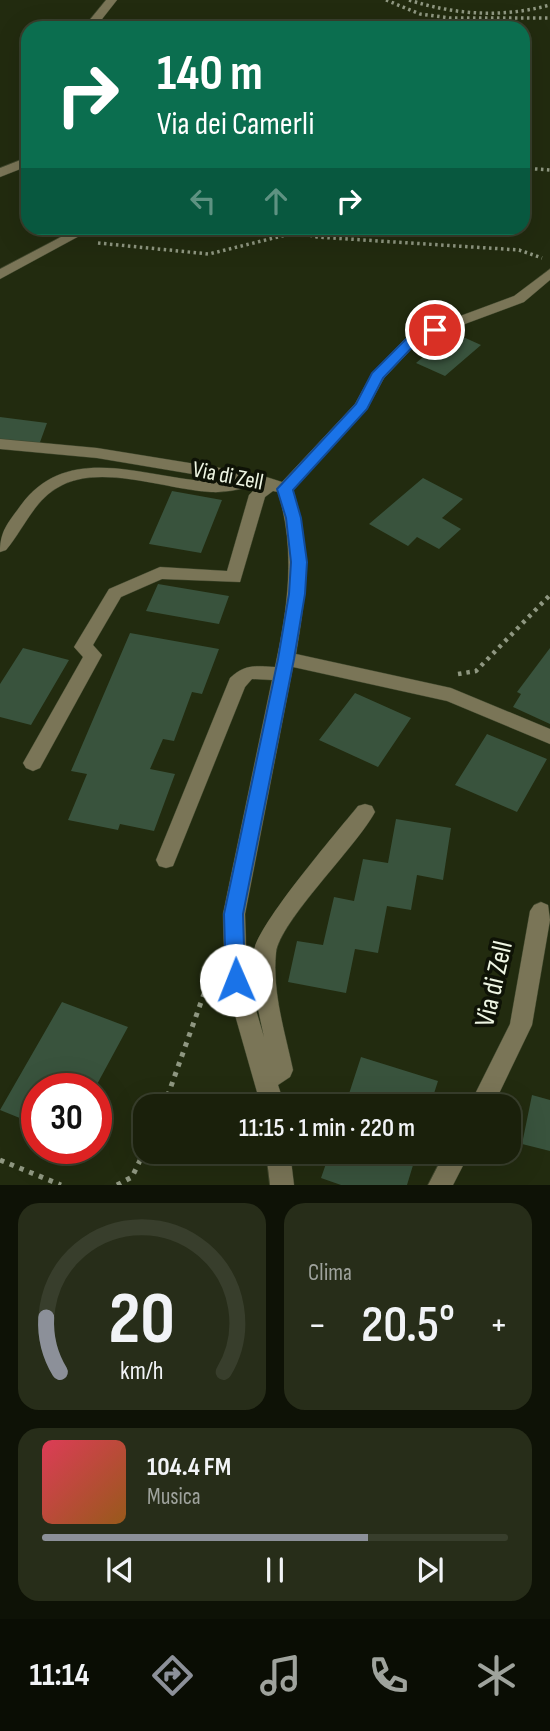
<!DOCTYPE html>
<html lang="it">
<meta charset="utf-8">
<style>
:root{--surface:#1a200b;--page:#272d19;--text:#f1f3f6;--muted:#9fa39d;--line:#383e2c;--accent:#8c9099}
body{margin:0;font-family:"Sofia Sans Condensed",sans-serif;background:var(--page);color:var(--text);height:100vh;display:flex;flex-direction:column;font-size:26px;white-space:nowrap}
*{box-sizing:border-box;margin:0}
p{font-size:23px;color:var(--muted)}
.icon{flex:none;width:38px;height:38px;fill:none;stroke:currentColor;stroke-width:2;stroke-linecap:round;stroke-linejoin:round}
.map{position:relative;height:1185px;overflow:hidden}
.side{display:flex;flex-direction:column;gap:18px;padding:18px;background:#0e1206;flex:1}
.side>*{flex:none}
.banner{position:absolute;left:21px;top:21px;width:509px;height:214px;border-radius:21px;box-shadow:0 7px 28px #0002,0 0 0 2px var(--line);background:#0b6e4f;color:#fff;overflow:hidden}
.speed{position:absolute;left:21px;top:1073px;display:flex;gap:14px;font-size:35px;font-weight:700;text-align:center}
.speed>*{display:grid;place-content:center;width:91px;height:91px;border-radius:50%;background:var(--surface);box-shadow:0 7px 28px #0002,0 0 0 2px var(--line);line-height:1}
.speed .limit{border:10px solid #d22;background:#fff;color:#111}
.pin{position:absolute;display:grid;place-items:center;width:60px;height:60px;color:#fff;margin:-30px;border:4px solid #fff;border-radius:50%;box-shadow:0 2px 7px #0007}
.me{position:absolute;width:77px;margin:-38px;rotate:359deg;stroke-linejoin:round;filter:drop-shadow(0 0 5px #0008)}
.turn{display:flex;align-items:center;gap:24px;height:147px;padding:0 21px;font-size:32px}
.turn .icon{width:91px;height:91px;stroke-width:2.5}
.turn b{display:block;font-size:49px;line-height:60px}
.lanes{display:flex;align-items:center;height:66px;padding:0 21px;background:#0003;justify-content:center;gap:35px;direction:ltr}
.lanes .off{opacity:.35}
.big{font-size:52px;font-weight:600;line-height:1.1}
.side .card{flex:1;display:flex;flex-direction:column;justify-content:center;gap:10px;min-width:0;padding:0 24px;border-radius:21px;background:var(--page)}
.side .dial{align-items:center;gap:0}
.dial svg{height:182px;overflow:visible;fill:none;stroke:var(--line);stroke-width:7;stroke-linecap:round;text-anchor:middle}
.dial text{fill:var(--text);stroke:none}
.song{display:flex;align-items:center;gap:21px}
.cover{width:84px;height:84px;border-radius:10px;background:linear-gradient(135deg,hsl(350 70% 55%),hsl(30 70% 35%))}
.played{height:7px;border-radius:4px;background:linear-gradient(90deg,var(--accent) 70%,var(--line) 70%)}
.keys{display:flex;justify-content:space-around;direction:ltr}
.heat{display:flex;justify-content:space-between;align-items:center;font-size:38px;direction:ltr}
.side .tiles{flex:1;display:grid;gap:18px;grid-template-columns:1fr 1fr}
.card:last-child{grid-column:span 2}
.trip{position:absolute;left:133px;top:1094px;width:388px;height:70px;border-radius:21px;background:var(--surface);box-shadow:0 7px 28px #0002,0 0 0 2px var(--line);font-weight:600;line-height:70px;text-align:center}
.menu{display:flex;height:112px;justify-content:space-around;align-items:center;background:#0a0d04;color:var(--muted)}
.menu .icon{width:49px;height:49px}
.menu .active{color:var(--accent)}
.menu b{font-size:32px;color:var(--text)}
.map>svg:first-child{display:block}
.building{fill:#39533d}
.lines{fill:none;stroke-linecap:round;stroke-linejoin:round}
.minor-casing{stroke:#3f472d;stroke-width:1}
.path-far2{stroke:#8f9781;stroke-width:3.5;stroke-dasharray:2.5 3.5;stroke-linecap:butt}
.path-far1{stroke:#8f9781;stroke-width:4.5;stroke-dasharray:3.5 5;stroke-linecap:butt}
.path{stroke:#8f9781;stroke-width:5;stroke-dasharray:4.5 6;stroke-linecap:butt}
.minor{fill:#7a7557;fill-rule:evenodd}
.route{fill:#1a73e8;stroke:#114b97;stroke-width:2}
.labels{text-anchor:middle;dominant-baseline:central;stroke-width:7;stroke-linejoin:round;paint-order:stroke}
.street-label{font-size:23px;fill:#eef5e3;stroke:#0e1206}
.near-street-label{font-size:28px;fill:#eef5e3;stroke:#0e1206}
</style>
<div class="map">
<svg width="550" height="1185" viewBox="0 0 550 1185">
<rect width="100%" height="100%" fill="#222b0f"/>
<!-- building -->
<path class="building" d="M452,332L481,345L445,376L416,363Z
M0,417L47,423L39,445L0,440Z
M423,478L463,499L442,518L461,529L439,549L417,537L408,546L369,524Z
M172,491L222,500L201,553L149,544Z
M158,584L229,596L219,624L146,611Z
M130,633L219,649L202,694L192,692L174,741L163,739L150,769L175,774L154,831L120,824L118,830L68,820L87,774L71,771Z
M23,648L69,660L31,725L0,717V684Z
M550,648V724L513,707L521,694L517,692Z
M355,693L411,718L378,767L319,740Z
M487,734L547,759L517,812L455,785Z
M396,819L451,828L443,880L417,875L411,910L387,906L378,953L355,949L346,993L288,982L297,941L323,945L334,897L354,901L363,859L388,863Z
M62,1002L128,1027L95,1088H37V1125L0,1110Z
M361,1057L438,1081L430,1106H345Z
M532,1095L550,1100V1151L522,1144Z
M330,1152H417L407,1185H341L321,1178Z"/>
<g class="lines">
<defs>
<path id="minor" d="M106,0H117L95,28H83Z
M28,157V166L0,177V168Z
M78,228H94L0,279V269Z
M550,269V280L524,302L419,341L384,378L367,409L293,490C312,549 306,594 296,654L451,688L550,729V744L447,701L293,667L245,914L247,980L264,1037C258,1009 251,981 254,951C257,925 337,832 358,806L365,804L372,806L375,812C357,846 279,922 276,953C272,992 285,1032 293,1070L290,1077L278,1085L285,1106H261L225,980L223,914L272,680L252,679L245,687L173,866L166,868L159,866L156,860L230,678C245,664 255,666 275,667C288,607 296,551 278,492L273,491L265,497L240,582L162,579L121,597L93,645L102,655L40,768L33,771L26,768L23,763L83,657L74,647L109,589L160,567L227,571L249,495L259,485C244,488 228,493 211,492C167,490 98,462 57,488C34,501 23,530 6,550L0,552C0,530 9,522 21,505C74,433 164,489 234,481L97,458L0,449V439L97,448L257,474L282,482L355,404L372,373L409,335L514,296Z
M541,902L548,905L550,920L532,1025L493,1106H469L510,1024L530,911L534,905Z
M266,1152H290L294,1185H270Z
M445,1152H470L453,1185H428Z"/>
</defs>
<!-- minor casing -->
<use href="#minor" class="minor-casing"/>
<!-- path-far2 -->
<path class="path-far2" d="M386,0L420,14L450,18H550
M409,0C456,15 502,18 550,5
M523,168L550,170
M298,232L317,237L519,250L542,258
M98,243L209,254L298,232L301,228"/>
<!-- path-far1 -->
<path class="path-far1" d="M458,674L476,671L550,595"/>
<!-- path -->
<path class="path" d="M164,1106L210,977
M0,1160L61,1185
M117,1185L132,1177L145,1150"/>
<!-- minor -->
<use href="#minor" class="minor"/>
</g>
<!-- route -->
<path class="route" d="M435,326L439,328V333L418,341L383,378L367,409L293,490L301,518L307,562L305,594L294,659L243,914L245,980L243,986L236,988L229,986L226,980L224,914L278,659L289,594L291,562L286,518L277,489L356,404L372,373L409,336Z"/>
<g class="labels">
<!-- street labels -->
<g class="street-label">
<text transform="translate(228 476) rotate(11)">Via di Zell</text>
</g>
<!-- near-street labels -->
<g class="near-street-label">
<text transform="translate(494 984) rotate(-77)">Via di Zell</text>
</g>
</g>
</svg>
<div class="speed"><div class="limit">30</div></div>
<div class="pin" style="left:435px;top:330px;background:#d93025"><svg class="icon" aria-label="arrive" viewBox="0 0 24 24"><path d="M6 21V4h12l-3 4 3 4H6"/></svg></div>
<svg class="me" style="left:236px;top:980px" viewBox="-20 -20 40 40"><circle r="19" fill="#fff"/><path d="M0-13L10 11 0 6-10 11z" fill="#1a73e8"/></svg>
<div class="trip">11:15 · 1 min · 220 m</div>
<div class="banner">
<div class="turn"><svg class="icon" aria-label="right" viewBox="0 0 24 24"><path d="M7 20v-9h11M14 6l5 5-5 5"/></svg><div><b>140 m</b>Via dei Camerli</div></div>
<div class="lanes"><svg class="icon off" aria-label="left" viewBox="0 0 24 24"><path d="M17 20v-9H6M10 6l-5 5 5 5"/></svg><svg class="icon off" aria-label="ahead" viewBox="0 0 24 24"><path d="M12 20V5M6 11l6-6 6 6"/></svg><svg class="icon" aria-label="right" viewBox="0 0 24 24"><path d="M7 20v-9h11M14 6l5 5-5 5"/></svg></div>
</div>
</div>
<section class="side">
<div class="tiles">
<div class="card dial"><svg viewBox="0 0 100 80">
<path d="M14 69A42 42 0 1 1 86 69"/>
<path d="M14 69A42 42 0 0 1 8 45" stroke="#8c9099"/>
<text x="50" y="56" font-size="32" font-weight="700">20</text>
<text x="50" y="72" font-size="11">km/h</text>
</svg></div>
<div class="card"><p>Clima</p>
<div class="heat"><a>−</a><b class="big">20.5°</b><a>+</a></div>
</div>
<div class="card">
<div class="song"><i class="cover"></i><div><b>104.4 FM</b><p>Musica</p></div></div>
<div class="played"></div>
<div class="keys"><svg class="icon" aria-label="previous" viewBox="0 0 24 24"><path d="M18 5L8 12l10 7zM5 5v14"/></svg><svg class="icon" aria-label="pause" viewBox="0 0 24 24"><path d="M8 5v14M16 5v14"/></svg><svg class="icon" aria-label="next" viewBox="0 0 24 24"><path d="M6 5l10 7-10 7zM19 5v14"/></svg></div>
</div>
</div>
</section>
<nav class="menu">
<b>11:14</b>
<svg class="icon active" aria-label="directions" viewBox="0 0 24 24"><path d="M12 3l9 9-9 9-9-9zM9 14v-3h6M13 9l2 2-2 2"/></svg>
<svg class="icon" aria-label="music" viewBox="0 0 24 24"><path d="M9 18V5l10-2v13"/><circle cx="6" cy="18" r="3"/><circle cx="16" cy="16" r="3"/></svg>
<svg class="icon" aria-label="phone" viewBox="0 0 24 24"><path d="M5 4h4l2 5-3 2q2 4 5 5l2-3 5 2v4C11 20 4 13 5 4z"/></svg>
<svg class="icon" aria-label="climate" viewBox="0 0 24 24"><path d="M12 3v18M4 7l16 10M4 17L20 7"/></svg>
</nav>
